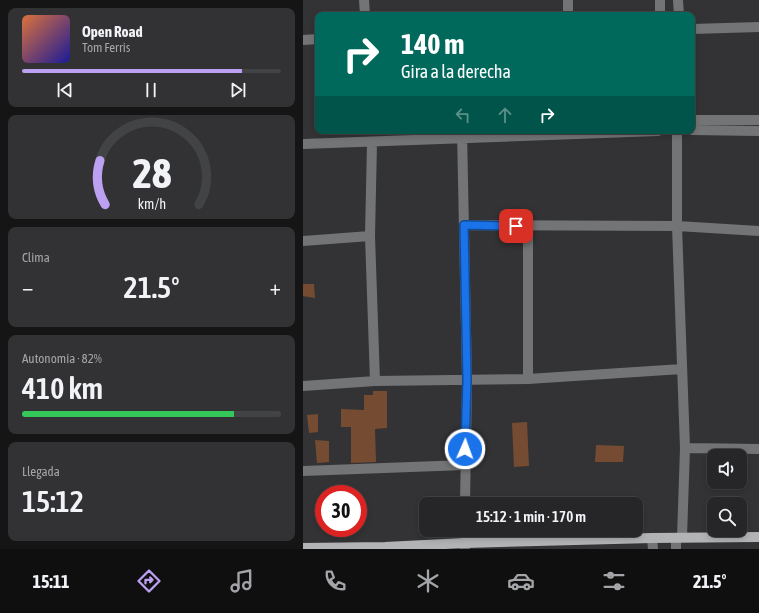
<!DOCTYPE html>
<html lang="es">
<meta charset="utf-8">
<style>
:root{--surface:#262628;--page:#323234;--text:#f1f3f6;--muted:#a4a5a8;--line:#424345;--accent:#bca0f2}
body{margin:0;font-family:"Asap Condensed",sans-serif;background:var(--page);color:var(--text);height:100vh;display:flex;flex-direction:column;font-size:15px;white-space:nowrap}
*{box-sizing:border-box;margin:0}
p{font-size:13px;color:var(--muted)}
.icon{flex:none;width:22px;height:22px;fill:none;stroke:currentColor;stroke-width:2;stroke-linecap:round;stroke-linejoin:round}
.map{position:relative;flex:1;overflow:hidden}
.panel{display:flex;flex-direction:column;gap:8px;padding:8px;background:#151516;width:303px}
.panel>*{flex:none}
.hud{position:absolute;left:12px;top:12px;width:380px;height:122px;border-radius:8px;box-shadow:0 2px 6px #0003,0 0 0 1px var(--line);background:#00695c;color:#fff;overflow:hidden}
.fabs{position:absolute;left:404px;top:449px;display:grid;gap:8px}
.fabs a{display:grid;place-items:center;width:40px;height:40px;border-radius:8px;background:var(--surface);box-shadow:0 2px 6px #0003,0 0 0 1px var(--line);font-size:20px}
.speed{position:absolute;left:12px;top:485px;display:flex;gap:8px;font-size:20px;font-weight:700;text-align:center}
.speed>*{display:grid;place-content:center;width:52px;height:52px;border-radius:50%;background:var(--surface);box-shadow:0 2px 6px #0003,0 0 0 1px var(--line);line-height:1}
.speed .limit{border:6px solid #d22;background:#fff;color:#111}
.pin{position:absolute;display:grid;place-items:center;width:34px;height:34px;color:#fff;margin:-17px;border-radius:8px;box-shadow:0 2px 6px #0006}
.me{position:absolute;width:44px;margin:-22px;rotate:2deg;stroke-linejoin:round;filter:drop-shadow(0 0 3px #0008)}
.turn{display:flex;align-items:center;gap:14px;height:84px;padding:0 20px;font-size:18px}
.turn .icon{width:52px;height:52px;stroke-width:2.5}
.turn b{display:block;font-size:28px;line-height:34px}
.lanes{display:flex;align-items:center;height:38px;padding:0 20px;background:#0003;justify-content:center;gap:20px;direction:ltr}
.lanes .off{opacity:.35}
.big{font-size:30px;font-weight:600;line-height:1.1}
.panel .tile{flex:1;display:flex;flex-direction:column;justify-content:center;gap:6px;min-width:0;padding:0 14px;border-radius:8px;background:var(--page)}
.panel .dial{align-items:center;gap:0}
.dial svg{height:104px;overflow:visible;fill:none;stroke:var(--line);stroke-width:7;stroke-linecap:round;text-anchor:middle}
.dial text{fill:var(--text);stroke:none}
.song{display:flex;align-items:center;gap:12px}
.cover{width:48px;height:48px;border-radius:6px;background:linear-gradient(135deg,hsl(20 70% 55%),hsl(240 70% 35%))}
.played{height:4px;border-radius:2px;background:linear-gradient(90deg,var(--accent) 85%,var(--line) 85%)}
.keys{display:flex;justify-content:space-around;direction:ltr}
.heat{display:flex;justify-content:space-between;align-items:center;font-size:22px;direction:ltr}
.charge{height:6px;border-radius:3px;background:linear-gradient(90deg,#34c759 82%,var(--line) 0)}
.trip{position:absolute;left:116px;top:497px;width:224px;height:40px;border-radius:8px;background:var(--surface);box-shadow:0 2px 6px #0003,0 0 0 1px var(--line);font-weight:600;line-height:40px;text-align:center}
.tab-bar{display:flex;height:64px;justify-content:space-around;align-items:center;background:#0f0f10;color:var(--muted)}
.tab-bar .icon{width:28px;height:28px}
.tab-bar .on{color:var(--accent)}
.tab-bar b{font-size:18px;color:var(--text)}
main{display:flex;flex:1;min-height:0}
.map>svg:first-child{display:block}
.building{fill:#754c32}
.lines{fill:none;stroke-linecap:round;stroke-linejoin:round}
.minor{stroke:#737475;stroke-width:10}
.major{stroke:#b2b3b5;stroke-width:10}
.route-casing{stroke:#114b97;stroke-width:10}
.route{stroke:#1a73e8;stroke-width:7}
</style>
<main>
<section class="panel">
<div class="tile">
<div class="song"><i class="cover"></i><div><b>Open Road</b><p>Tom Ferris</p></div></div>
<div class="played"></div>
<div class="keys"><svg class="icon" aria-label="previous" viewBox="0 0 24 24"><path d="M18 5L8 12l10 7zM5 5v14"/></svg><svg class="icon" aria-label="pause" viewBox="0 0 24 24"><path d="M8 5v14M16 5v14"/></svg><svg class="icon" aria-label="next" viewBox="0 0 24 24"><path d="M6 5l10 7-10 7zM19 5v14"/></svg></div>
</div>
<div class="tile dial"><svg viewBox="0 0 100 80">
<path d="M14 69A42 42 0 1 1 86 69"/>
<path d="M14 69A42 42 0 0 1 10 35" stroke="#bca0f2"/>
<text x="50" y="56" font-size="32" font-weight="700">28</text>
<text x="50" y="72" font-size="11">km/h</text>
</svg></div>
<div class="tile"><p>Clima</p>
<div class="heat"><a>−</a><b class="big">21.5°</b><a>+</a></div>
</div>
<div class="tile"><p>Autonomía · 82%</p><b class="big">410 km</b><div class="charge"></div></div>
<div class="tile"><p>Llegada</p><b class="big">15:12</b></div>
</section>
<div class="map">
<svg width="456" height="549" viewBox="0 0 456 549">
<rect width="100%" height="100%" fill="#333335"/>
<!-- building -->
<path class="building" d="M0,284H11L12,298L0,296Z
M70,391H84V428L72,429L73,462L48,463V427H38V409L61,410V395H70Z
M15,414V432L6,433L4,415Z
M224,422L226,466L211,467L209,423Z
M12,440L26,441V462L14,463Z
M293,445L321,446L320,462H292Z"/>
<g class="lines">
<!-- minor -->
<path class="minor" d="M61,0L62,15
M265,0V15
M375,0L376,15
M357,15V0
M389,29L456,27
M0,40L15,39
M389,120H456
M389,130L456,131
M159,131L164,380L162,504
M374,131V226L382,448L379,537
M69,143L67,236L72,381
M0,144L355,131
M161,225L374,226L456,231
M225,226V379
M0,241L67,236
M0,386L72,381L225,379L379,369
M382,448L456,449
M0,471L162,465
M162,530V549
M349,538L350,549
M373,538V549"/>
<!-- major -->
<path class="major" d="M0,548L82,547L162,543L349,538L456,537"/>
</g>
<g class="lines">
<defs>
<path id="route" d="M162,449L164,380L161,225L213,226"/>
</defs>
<!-- route casing -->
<use href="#route" class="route-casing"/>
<!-- route -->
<use href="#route" class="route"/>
</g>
</svg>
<div class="fabs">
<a><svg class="icon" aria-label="sound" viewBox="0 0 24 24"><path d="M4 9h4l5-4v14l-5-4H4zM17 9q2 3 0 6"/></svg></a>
<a><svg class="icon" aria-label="search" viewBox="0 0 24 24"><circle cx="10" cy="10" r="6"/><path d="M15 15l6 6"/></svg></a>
</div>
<div class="speed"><div class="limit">30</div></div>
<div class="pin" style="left:213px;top:226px;background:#d93025"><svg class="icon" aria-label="arrive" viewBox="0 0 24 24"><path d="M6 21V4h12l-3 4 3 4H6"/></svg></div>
<svg class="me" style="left:162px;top:449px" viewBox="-20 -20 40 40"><circle r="17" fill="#1a73e8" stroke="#fff" stroke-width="3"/><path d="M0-11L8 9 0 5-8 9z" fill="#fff"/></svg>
<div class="trip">15:12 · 1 min · 170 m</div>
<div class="hud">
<div class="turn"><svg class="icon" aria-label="right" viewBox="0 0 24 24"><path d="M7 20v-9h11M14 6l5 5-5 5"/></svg><div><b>140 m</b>Gira a la derecha</div></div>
<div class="lanes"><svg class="icon off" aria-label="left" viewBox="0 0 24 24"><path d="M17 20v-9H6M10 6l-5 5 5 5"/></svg><svg class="icon off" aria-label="ahead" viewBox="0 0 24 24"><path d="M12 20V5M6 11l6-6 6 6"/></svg><svg class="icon" aria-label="right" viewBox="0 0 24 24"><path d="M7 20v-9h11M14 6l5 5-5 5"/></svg></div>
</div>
</div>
</main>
<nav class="tab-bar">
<b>15:11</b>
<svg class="icon on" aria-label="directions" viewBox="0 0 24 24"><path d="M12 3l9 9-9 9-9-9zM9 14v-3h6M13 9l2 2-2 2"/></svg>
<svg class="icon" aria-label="music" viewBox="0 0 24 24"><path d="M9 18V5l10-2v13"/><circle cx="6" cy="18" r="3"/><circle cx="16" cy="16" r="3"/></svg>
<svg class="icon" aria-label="phone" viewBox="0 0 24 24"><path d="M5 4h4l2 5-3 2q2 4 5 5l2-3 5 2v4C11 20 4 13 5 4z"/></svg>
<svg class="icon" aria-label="climate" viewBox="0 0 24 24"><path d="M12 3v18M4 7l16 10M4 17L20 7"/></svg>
<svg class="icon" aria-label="car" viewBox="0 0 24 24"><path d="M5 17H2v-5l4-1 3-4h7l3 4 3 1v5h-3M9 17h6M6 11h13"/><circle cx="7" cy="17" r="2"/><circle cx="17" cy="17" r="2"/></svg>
<svg class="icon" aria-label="filters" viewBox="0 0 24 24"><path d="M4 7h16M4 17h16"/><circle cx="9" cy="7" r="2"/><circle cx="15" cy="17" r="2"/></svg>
<b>21.5°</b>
</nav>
